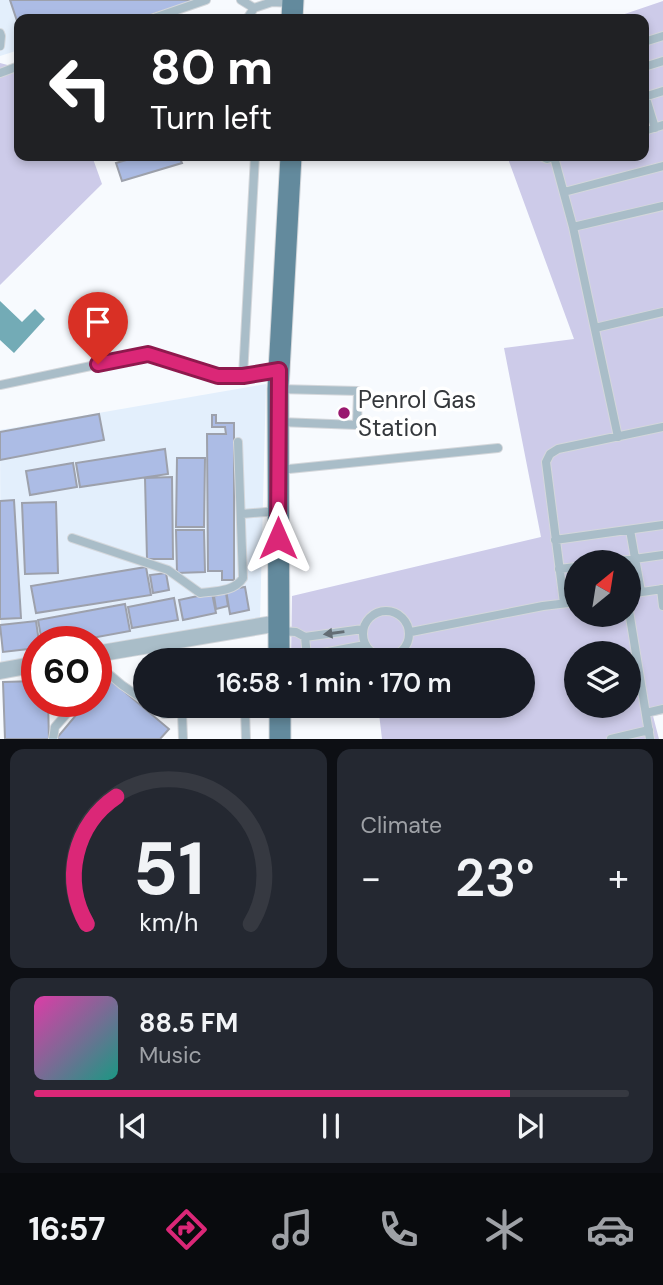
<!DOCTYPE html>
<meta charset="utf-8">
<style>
:root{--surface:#171b24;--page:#242831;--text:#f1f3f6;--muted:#9ea1a6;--line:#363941;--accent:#db2777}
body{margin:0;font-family:"DM Sans",sans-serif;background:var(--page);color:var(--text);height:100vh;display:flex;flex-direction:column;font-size:26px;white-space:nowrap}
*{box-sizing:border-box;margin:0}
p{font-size:23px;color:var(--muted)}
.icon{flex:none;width:38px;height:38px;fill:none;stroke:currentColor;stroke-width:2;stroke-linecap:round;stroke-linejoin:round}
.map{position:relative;height:739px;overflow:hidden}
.side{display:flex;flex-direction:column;gap:10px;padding:10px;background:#0d0f14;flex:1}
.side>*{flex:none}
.top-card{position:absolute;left:14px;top:14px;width:635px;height:147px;border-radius:14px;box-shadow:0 4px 10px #0003;background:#202124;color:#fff;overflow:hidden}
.needle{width:46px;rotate:30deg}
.tools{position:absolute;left:564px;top:550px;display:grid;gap:14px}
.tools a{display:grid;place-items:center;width:77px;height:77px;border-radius:50%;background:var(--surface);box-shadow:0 4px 10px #0003;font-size:35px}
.speed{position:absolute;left:21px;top:626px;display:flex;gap:14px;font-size:35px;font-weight:700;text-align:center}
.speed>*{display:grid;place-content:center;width:91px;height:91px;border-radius:50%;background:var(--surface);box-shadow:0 4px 10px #0003;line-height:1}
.speed .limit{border:10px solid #d22;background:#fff;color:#111}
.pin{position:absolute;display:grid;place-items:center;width:60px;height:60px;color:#fff;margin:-72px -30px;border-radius:50% 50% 50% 0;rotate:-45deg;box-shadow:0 0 7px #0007}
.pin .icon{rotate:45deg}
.me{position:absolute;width:77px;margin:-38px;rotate:0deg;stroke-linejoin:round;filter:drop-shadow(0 0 5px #0008)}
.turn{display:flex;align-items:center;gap:24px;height:147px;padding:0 21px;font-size:32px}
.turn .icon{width:91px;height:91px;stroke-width:2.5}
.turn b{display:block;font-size:49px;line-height:60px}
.big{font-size:52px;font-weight:600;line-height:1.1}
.side .tile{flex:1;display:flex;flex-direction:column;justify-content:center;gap:10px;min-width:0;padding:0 24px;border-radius:14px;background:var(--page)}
.side .dial{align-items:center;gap:0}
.dial svg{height:182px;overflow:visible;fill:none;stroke:var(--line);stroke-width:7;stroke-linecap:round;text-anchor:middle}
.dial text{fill:var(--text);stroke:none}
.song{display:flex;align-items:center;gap:21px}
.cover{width:84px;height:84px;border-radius:10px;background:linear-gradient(135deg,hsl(320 70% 55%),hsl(170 70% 35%))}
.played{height:7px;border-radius:4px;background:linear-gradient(90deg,var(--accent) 80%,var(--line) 80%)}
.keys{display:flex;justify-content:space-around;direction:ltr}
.heat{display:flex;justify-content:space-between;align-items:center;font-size:38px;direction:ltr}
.side .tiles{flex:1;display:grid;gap:10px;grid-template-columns:1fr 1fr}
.tile:last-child{grid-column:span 2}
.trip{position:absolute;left:133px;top:648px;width:402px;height:70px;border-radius:35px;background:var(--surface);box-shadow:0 4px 10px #0003;font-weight:600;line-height:70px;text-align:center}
.dock{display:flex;height:112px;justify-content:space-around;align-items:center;background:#090b0e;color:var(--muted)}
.dock .icon{width:49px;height:49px}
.dock .active{color:var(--accent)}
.dock b{font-size:32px;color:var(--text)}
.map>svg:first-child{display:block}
.built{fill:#e3effc}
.green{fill:#cdcbe9;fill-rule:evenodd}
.water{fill:#73abb6}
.building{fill:#acbce5;stroke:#9da1ac;stroke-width:2}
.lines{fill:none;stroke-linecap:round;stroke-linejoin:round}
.service-casing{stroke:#d4d7db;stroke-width:10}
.minor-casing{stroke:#d4d7db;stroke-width:18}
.primary-casing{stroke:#d4d7db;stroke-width:23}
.service{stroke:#a9bdc8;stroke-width:8}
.minor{stroke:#a9bdc8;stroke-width:16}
.primary{stroke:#638a9d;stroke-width:21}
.oneway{fill:#636d74}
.route-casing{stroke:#8e194d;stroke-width:18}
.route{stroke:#db2777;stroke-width:12}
.poi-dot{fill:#99186f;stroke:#fff;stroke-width:2.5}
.labels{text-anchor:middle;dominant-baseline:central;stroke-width:7;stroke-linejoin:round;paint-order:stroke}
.poi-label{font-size:24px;fill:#35383c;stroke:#fff;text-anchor:start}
</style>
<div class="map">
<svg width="663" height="739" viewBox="0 0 663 739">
<rect width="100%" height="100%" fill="#f7fafe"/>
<!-- built -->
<path class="built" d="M0,0H189L124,19H19V50L0,56Z
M266,384L260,621L96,647V642H37V657L1,662L0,430Z"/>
<!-- green -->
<path class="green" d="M663,1V714L653,716L659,739H382L378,705H523V660H291L292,596L541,537L504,348L574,339L507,156H644V19H610ZM576,562H628V614H576ZM576,653H628V705H576Z
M0,63L19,68V156H92L102,184L0,285Z"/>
<!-- water -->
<path class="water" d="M0,301L22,322L35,309L45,319L14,353L0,340Z"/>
<!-- building -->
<path class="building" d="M10,0H198L138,19H19V27Z
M140,156H179L182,163L122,181L116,163Z
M99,414L104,440L0,460V432Z
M212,415H216V423H234V580H222V571H208L207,434H226L225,427H212Z
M165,449L168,474L80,487L76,463Z
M177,458H205L204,527H176Z
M73,463L77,487L30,495L26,471Z
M172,477L173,559H147L145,478Z
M14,500L21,618L0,619V501Z
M56,502L58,573L25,574L22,503Z
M176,530H204L205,572L177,573Z
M146,567L151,595L36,613L31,586Z
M166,573L169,590L153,593L150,575Z
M245,587L249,610L230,614L226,590Z
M212,593L216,613L183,620L179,600Z
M226,593L228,606L216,609L214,596Z
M174,598L178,620L132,628L128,607Z
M125,604L130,631L70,642H42L38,620Z
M36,621L39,642H37V648L3,652L0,625Z
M107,677L169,729L160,739H56L87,702H96V691Z
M37,681V702H48L49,739H5L3,682Z"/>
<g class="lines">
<defs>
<path id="service" d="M241,0L254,8
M151,19L206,0
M247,19L254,8L272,2L292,3
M0,33L1,36L0,46
M644,42L663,36
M644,67L663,61
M0,73L19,66
M644,92L655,128
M644,97L663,91
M644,131L663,125
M541,156L547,159L557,156
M554,157L573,227L618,437
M564,192L663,166
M573,227L663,206
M595,328L663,312
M243,376L255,156
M0,385L148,354L218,376H243L277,370
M278,389L358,391L357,425L280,422
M279,470L498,448
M242,514L278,511
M630,530L641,592
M72,538L168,570L200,593C215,591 234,592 243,578L238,442
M555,540L663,525
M613,562L663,555
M559,569L576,567
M661,589L663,606
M628,594L663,589
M564,603L546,462L550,454L558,449L663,427
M628,605L650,739
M363 634a23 23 0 1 1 46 0a23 23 0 1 1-46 0Z
M280,631L296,632L305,637L307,656L301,660
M411,632L543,606L576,602
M305,637L363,629
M307,656L365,645
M96,679L104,670L122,685L145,701
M151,705L164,714L278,707
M245,710L246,739
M182,713L183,739
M646,713L663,709
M53,739L55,727L77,702
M611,739L649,730"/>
<path id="minor" d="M96,654L279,623
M0,671L37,664"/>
<path id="primary" d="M292,19L293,0
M279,660L278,389L291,156
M280,705V739"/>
</defs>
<!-- service casing -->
<use href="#service" class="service-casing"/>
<!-- minor casing -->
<use href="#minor" class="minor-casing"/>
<!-- primary casing -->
<use href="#primary" class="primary-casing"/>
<!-- service -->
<use href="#service" class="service"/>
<!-- minor -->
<use href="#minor" class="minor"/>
<!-- primary -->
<use href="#primary" class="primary"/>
</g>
<!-- one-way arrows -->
<defs><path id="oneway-solid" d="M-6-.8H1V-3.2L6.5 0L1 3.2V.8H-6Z" transform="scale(1.75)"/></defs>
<use class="oneway" href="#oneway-solid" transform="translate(334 633) rotate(172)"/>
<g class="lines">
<defs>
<path id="route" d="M98,364L148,354L218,376H243L279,370L278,538"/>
</defs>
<!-- route casing -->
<use href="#route" class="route-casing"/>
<!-- route -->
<use href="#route" class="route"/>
</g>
<!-- markers -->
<circle class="poi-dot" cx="344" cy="413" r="7"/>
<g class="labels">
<!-- poi labels -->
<g class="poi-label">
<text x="358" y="399">Penrol Gas<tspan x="358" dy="28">Station</tspan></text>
</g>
</g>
</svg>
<div class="tools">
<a><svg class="needle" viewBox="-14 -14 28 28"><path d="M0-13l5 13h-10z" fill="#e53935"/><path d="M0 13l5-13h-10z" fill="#9ea1a6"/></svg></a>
<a><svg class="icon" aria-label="layers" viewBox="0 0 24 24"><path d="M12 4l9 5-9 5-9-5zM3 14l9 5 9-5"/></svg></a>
</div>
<div class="speed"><div class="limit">60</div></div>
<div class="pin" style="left:98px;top:364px;background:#d93025"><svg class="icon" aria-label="arrive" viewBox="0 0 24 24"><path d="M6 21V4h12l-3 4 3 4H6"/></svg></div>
<svg class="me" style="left:278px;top:538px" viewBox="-20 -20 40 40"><path d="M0-17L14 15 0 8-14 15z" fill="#db2777" stroke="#fff" stroke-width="4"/></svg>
<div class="trip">16:58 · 1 min · 170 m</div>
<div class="top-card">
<div class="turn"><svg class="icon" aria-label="left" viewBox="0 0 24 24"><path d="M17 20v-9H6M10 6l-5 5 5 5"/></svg><div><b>80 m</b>Turn left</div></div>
</div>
</div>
<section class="side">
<div class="tiles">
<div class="tile dial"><svg viewBox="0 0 100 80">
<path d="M14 69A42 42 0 1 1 86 69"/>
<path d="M14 69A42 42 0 0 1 27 13" stroke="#db2777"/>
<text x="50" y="56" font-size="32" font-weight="700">51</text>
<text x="50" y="72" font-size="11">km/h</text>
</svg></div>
<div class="tile"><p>Climate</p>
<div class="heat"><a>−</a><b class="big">23°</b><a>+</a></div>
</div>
<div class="tile">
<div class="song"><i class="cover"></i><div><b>88.5 FM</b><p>Music</p></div></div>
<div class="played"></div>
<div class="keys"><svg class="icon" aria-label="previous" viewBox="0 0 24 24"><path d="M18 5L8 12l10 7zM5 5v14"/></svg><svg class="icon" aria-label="pause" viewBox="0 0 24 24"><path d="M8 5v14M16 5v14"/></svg><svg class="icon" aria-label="next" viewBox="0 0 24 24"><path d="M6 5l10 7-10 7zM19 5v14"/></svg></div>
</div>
</div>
</section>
<nav class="dock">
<b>16:57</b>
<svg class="icon active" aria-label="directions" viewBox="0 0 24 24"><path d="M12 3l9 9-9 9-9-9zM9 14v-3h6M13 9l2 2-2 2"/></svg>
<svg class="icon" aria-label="music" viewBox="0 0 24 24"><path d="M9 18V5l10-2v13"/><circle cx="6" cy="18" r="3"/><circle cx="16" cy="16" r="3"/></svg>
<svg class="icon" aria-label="phone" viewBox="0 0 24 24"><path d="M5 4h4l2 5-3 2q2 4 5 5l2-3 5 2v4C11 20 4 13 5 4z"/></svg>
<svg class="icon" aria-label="climate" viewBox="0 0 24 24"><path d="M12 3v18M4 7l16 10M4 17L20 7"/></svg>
<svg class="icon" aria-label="car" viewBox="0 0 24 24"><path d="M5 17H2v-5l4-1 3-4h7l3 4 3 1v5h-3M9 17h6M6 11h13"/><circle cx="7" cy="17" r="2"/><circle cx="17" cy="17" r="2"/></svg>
</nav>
